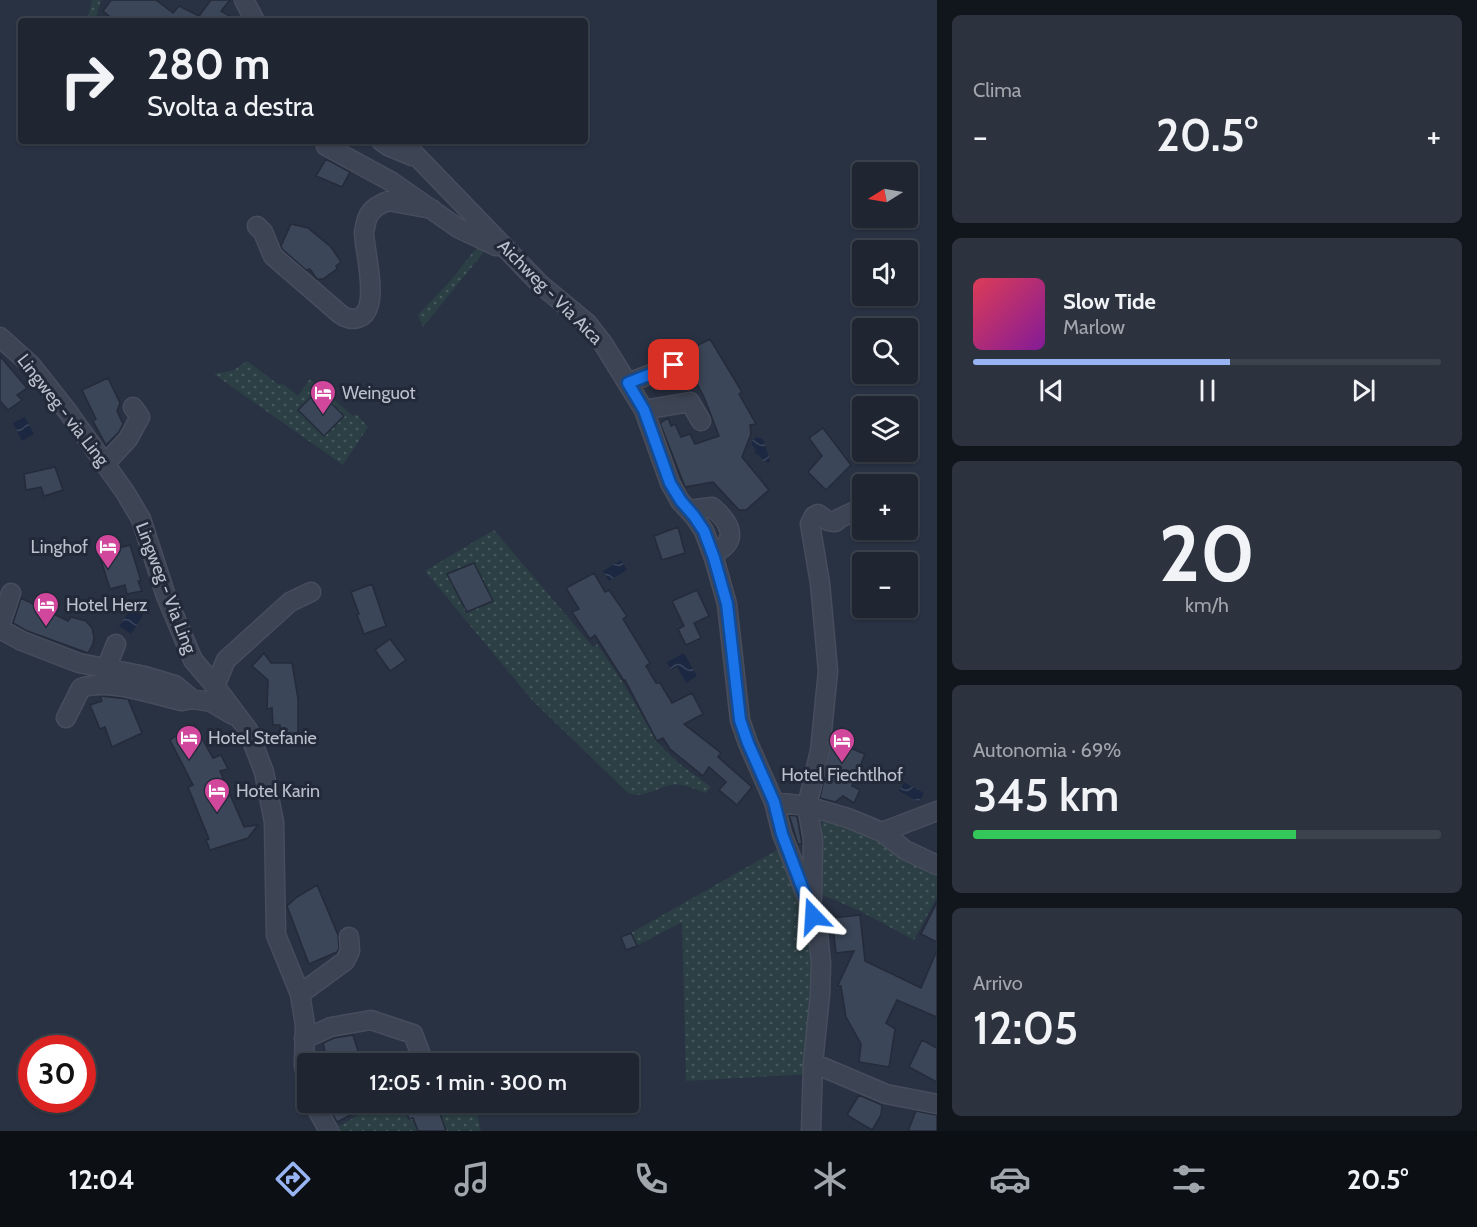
<!DOCTYPE html>
<html lang="it">
<meta charset="utf-8">
<style>
:root{--surface:#1f2632;--page:#2c323e;--text:#f1f3f6;--muted:#a1a5ac;--line:#3c434d;--accent:#99b4f3}
body{margin:0;font-family:Cabin,sans-serif;background:var(--page);color:var(--text);height:100vh;display:flex;flex-direction:column;font-size:22px;white-space:nowrap}
*{box-sizing:border-box;margin:0}
p{font-size:20px;color:var(--muted)}
.icon{flex:none;width:33px;height:33px;fill:none;stroke:currentColor;stroke-width:2;stroke-linecap:round;stroke-linejoin:round}
.map{position:relative;flex:1;overflow:hidden}
.drawer{display:flex;flex-direction:column;gap:15px;padding:15px;background:#11151c;width:540px}
.drawer>*{flex:none}
.hud{position:absolute;left:18px;top:18px;width:570px;height:126px;border-radius:6px;box-shadow:0 2px 4px #0004,0 0 0 2px var(--line);background:#1f2632;color:var(--text);overflow:hidden}
.needle{width:39px;rotate:259deg}
.buttons{position:absolute;left:852px;top:162px;display:grid;gap:12px}
.buttons a{display:grid;place-items:center;width:66px;height:66px;border-radius:6px;background:var(--surface);box-shadow:0 2px 4px #0004,0 0 0 2px var(--line);font-size:30px}
.speed{position:absolute;left:18px;top:1035px;display:flex;gap:12px;font-size:30px;font-weight:700;text-align:center}
.speed>*{display:grid;place-content:center;width:78px;height:78px;border-radius:50%;background:var(--surface);box-shadow:0 2px 4px #0004,0 0 0 2px var(--line);line-height:1}
.speed .limit{border:9px solid #d22;background:#fff;color:#111}
.pin{position:absolute;display:grid;place-items:center;width:51px;height:51px;color:#fff;margin:-26px;border-radius:12px;box-shadow:0 3px 9px #0006}
.me{position:absolute;width:66px;margin:-33px;rotate:340deg;stroke-linejoin:round;filter:drop-shadow(0 0 4px #0008)}
.turn{display:flex;align-items:center;gap:21px;height:126px;padding:0 30px;font-size:27px}
.turn .icon{width:78px;height:78px;stroke-width:2.5}
.turn b{display:block;font-size:42px;line-height:51px}
.big{font-size:45px;font-weight:600;line-height:1.1}
.drawer .tile{flex:1;display:flex;flex-direction:column;justify-content:center;gap:9px;min-width:0;padding:0 21px;border-radius:9px;background:var(--page)}
.drawer .dial{align-items:center;gap:0}
.dial b{font-size:78px;line-height:1}
.song{display:flex;align-items:center;gap:18px}
.cover{width:72px;height:72px;border-radius:9px;background:linear-gradient(135deg,hsl(350 70% 55%),hsl(290 70% 35%))}
.played{height:6px;border-radius:3px;background:linear-gradient(90deg,var(--accent) 55%,var(--line) 55%)}
.keys{display:flex;justify-content:space-around;direction:ltr}
.heat{display:flex;justify-content:space-between;align-items:center;font-size:33px;direction:ltr}
.charge{height:9px;border-radius:4px;background:linear-gradient(90deg,#34c759 69%,var(--line) 0)}
.trip{position:absolute;left:297px;top:1053px;width:342px;height:60px;border-radius:6px;background:var(--surface);box-shadow:0 2px 4px #0004,0 0 0 2px var(--line);font-weight:600;line-height:60px;text-align:center}
.menu{display:flex;height:96px;justify-content:space-around;align-items:center;background:#0c0f14;color:var(--muted)}
.menu .icon{width:42px;height:42px}
.menu .active{color:var(--accent)}
.menu b{font-size:27px;color:var(--text)}
main{display:flex;flex:1;min-height:0}
.map>svg:first-child{display:block}
.grass{fill:url(#grass-dots)}
.water{fill:url(#water-waves)}
.building{fill:#3b4658;stroke:#242b3a;stroke-width:1.5}
.lines{fill:none;stroke-linecap:round;stroke-linejoin:round}
.minor-casing{stroke:#474d5c;stroke-width:21}
.minor{stroke:#3d4453;stroke-width:18}
.route-casing{stroke:#114b97;stroke-width:15}
.route{stroke:#1a73e8;stroke-width:10}
.labels{text-anchor:middle;dominant-baseline:central;stroke-width:6;stroke-linejoin:round;paint-order:stroke}
.street-label{font-size:18px;fill:#bbc0cc;stroke:#222938}
.poi-label{font-size:18px;fill:#bbc0cc;stroke:#222938;text-anchor:start}
</style>
<main>
<div class="map">
<svg width="937" height="1131" viewBox="0 0 937 1131">
<defs>
<pattern id="grass-dots" width="8" height="8" patternUnits="userSpaceOnUse" patternTransform="scale(1.5)"><rect width="8" height="8" fill="#2b3f44"/><path d="M2 2h.1M6 6h.1" fill="none" stroke="#48595e" stroke-width="1.8" stroke-linecap="round"/></pattern>
<pattern id="water-waves" width="16" height="10" patternUnits="userSpaceOnUse" patternTransform="scale(1.5)"><rect width="16" height="10" fill="#1c2841"/><path d="M0 5q4-4 8 0t8 0" fill="none" stroke="#3b455b"/></pattern>
</defs>
<rect width="100%" height="100%" fill="#293243"/>
<!-- grass -->
<path class="grass" d="M92,0H101L95,21H87Z
M491,243L423,327L418,315L451,280L474,251Z
M247,361L279,385L283,384L298,396L310,379L353,416L356,414L368,427L343,465L214,374L234,370Z
M494,530L593,647L597,644L622,681L657,742L678,763L711,787L705,793C694,789 682,783 671,785C656,788 643,799 628,793L532,700L425,571Z
M823,816L872,836L937,872V897L914,940L858,910L818,893L819,847Z
M786,845L812,910L813,1074L686,1081L682,922L636,946L631,933Z
M474,1102L481,1131H330L381,1103Z"/>
<!-- water -->
<path class="water" d="M25,417L34,434L22,441L13,423Z
M756,437L763,439L770,460L769,463L763,461L760,456L754,452L756,450L752,445V441Z
M621,560L627,570L609,581L603,571Z
M132,607L143,615L131,634L119,626Z
M684,653L697,676L686,683L677,667L671,670L667,662Z
M904,782L924,793L919,802L899,791Z"/>
<!-- building -->
<path class="building" d="M111,0H156L173,13L179,6L199,16L211,0H230L221,11L238,21H115L103,11Z
M326,159L350,172L342,187L316,176Z
M291,224L308,228L331,247L341,262L336,266L337,269L323,279H317L310,269L306,270L282,249L281,246Z
M710,339L742,392L739,394L756,424L750,425L751,434L742,457L769,490L746,510H739L713,482L685,487L660,423L668,418L671,426L675,424L681,437L690,434L695,444L719,436L704,397L684,360L679,355Z
M0,356L27,388L17,395L22,400L8,410L0,401Z
M108,378L120,403L117,411L123,424L119,432L106,445L93,421L96,419L82,390Z
M318,390L344,416L324,436L298,410Z
M823,428L851,465L826,490L808,472L822,456L809,438Z
M55,467L63,490L44,496L41,487L26,490L24,474Z
M678,527L685,553L662,560L654,536Z
M130,545L141,581H138L142,591L127,594L125,585L110,589L99,554Z
M474,563L493,601L467,612L447,574Z
M594,573L605,592L609,590L627,616L623,619L650,663L646,666L656,683H660L672,703L692,693L703,714L684,724L721,753L718,757L752,787L737,805L719,790L726,782L709,767L703,776L670,749L663,738L657,741L625,680L624,681L595,635L590,639L572,612L579,609L566,588Z
M372,584L386,626L364,634L357,615L359,614L351,592Z
M697,590L709,616L694,623L701,638L686,645L678,629L684,626L672,601Z
M21,598L68,621L71,617L86,621L92,628L94,637L93,644L88,653L27,631L13,623Z
M390,639L406,660L390,671L375,650Z
M264,653L271,663H292L298,699V736L281,737L280,725H273L272,708L267,709L268,680L252,666Z
M100,696L128,699L142,733L112,747L105,727L100,729L90,705L102,701Z
M194,724L213,758L221,755L228,769L220,771L244,827L258,825L248,838L210,850L206,840L209,839L188,787L193,785L170,740Z
M832,741L865,754L852,786L860,790L854,803L843,796L835,802L820,798Z
M789,815L797,816L802,844H798Z
M317,885L338,935L339,949L337,952L309,964L287,906L297,897Z
M937,902V942L921,934Z
M860,915L865,961L921,988L937,950V1017L897,1000L886,1023L895,1029L889,1067L859,1062L861,1044L846,1017L841,986L838,985L854,951L836,953L832,918Z
M631,933L637,946L626,950L621,937Z
M353,1035L362,1064H328L323,1043L334,1038Z
M922,1040L937,1048V1082L909,1067Z
M859,1095L882,1105L881,1115L872,1130L847,1115Z
M336,1102H376L337,1122L328,1107Z
M422,1102H436L446,1131H418L413,1118L409,1119L405,1108Z
M916,1111L937,1115V1131H908Z"/>
<g class="lines">
<defs>
<path id="minor" d="M244,0L255,21
M381,141L388,146L412,156
M402,141L540,284L587,323L604,345L644,410L670,483L680,501L694,516L704,531L714,558L727,604L740,720L748,743L774,802L782,834L812,910L818,934L821,963L820,995L813,1063L811,1131
M326,146L392,182L458,228L496,246
M257,226L263,232L273,256L340,314C345,318 352,320 358,318C382,310 364,251 364,232C365,228 366,222 367,219C371,208 379,205 388,201L432,209
M0,337L31,365L68,412L125,492L141,519L166,596L193,660L215,686L248,730L264,772L274,822L276,935L300,994L305,1025L304,1065L308,1087
M628,383L674,365
M644,410L690,402L701,421
M105,464L128,439L140,417L133,407
M689,510L712,507C731,523 740,541 713,554
M0,626L11,593
M0,629L22,641L79,663L145,676L175,685L192,699L211,702L233,715
M106,669L116,644
M215,686L226,660L290,602L311,592
M66,718L81,688C108,678 154,695 182,701L192,699
M774,802L807,806L848,818L882,832L905,850L937,865
M882,832L937,811
M812,899L813,840L807,806L820,751L828,671L820,583L810,524L814,516L818,514L828,521L835,522L840,518L862,508
M300,994L345,961L350,951L349,937
M304,1039L331,1027L371,1020L413,1034L420,1052
M813,1063L886,1094L937,1104
M313,1102L329,1131"/>
</defs>
<!-- minor casing -->
<use href="#minor" class="minor-casing"/>
<!-- minor -->
<use href="#minor" class="minor"/>
</g>
<g class="lines">
<defs>
<path id="route" d="M674,365L628,383L644,410L670,483L681,501L694,516L704,531L714,558L727,604L740,720L748,743L774,802L782,834L813,916"/>
</defs>
<!-- route casing -->
<use href="#route" class="route-casing"/>
<!-- route -->
<use href="#route" class="route"/>
</g>
<!-- icons -->
<defs>
<symbol id="hotel-pin" viewBox="-11 -11 22 30"><path d="M0 17L-7.5 6A9.5 9.5 0 1 1 7.5 6Z" fill="#d1479c" stroke="#222938"/><path d="M-6-4.5h1.5V1H6V5H4.5V3h-9V5H-6ZM-4 0a1.8 1.8 0 1 1 3.6 0ZM.5 0V-2.5h3Q6-2.5 6 0Z" fill="#fff"/></symbol>
</defs>
<g fill-rule="evenodd">
<use href="#hotel-pin" x="308" y="378" width="30" height="40"/>
<use href="#hotel-pin" x="93" y="532" width="30" height="40"/>
<use href="#hotel-pin" x="31" y="590" width="30" height="40"/>
<use href="#hotel-pin" x="174" y="723" width="30" height="40"/>
<use href="#hotel-pin" x="827" y="726" width="30" height="40"/>
<use href="#hotel-pin" x="202" y="776" width="30" height="40"/>
</g>
<g class="labels">
<!-- street labels -->
<g class="street-label">
<text transform="translate(550 292) rotate(45)">Aichweg - Via Aica</text>
<text transform="translate(63 410) rotate(52)">Lingweg - via Ling</text>
<text transform="translate(166 588) rotate(69)">Lingweg - Via Ling</text>
</g>
<!-- poi labels -->
<g class="poi-label">
<text x="342" y="393">Weinguot</text>
<text x="88" y="547" text-anchor="end">Linghof</text>
<text x="66" y="605">Hotel Herz</text>
<text x="208" y="738">Hotel Stefanie</text>
<text x="842" y="775" text-anchor="middle">Hotel Fiechtlhof</text>
<text x="236" y="791">Hotel Karin</text>
</g>
</g>
</svg>
<div class="buttons">
<a><svg class="needle" viewBox="-14 -14 28 28"><path d="M0-13l5 13h-10z" fill="#e53935"/><path d="M0 13l5-13h-10z" fill="#a1a5ac"/></svg></a>
<a><svg class="icon" aria-label="sound" viewBox="0 0 24 24"><path d="M4 9h4l5-4v14l-5-4H4zM17 9q2 3 0 6"/></svg></a>
<a><svg class="icon" aria-label="search" viewBox="0 0 24 24"><circle cx="10" cy="10" r="6"/><path d="M15 15l6 6"/></svg></a>
<a><svg class="icon" aria-label="layers" viewBox="0 0 24 24"><path d="M12 4l9 5-9 5-9-5zM3 14l9 5 9-5"/></svg></a>
<a>+</a>
<a>−</a>
</div>
<div class="speed"><div class="limit">30</div></div>
<div class="pin" style="left:674px;top:365px;background:#d93025"><svg class="icon" aria-label="arrive" viewBox="0 0 24 24"><path d="M6 21V4h12l-3 4 3 4H6"/></svg></div>
<svg class="me" style="left:813px;top:916px" viewBox="-20 -20 40 40"><path d="M0-17L14 15 0 8-14 15z" fill="#1a73e8" stroke="#fff" stroke-width="4"/></svg>
<div class="trip">12:05 · 1 min · 300 m</div>
<div class="hud">
<div class="turn"><svg class="icon" aria-label="right" viewBox="0 0 24 24"><path d="M7 20v-9h11M14 6l5 5-5 5"/></svg><div><b>280 m</b>Svolta a destra</div></div>
</div>
</div>
<section class="drawer">
<div class="tile"><p>Clima</p>
<div class="heat"><a>−</a><b class="big">20.5°</b><a>+</a></div>
</div>
<div class="tile">
<div class="song"><i class="cover"></i><div><b>Slow Tide</b><p>Marlow</p></div></div>
<div class="played"></div>
<div class="keys"><svg class="icon" aria-label="previous" viewBox="0 0 24 24"><path d="M18 5L8 12l10 7zM5 5v14"/></svg><svg class="icon" aria-label="pause" viewBox="0 0 24 24"><path d="M8 5v14M16 5v14"/></svg><svg class="icon" aria-label="next" viewBox="0 0 24 24"><path d="M6 5l10 7-10 7zM19 5v14"/></svg></div>
</div>
<div class="tile dial"><b>20</b><p>km/h</p></div>
<div class="tile"><p>Autonomia · 69%</p><b class="big">345 km</b><div class="charge"></div></div>
<div class="tile"><p>Arrivo</p><b class="big">12:05</b></div>
</section>
</main>
<nav class="menu">
<b>12:04</b>
<svg class="icon active" aria-label="directions" viewBox="0 0 24 24"><path d="M12 3l9 9-9 9-9-9zM9 14v-3h6M13 9l2 2-2 2"/></svg>
<svg class="icon" aria-label="music" viewBox="0 0 24 24"><path d="M9 18V5l10-2v13"/><circle cx="6" cy="18" r="3"/><circle cx="16" cy="16" r="3"/></svg>
<svg class="icon" aria-label="phone" viewBox="0 0 24 24"><path d="M5 4h4l2 5-3 2q2 4 5 5l2-3 5 2v4C11 20 4 13 5 4z"/></svg>
<svg class="icon" aria-label="climate" viewBox="0 0 24 24"><path d="M12 3v18M4 7l16 10M4 17L20 7"/></svg>
<svg class="icon" aria-label="car" viewBox="0 0 24 24"><path d="M5 17H2v-5l4-1 3-4h7l3 4 3 1v5h-3M9 17h6M6 11h13"/><circle cx="7" cy="17" r="2"/><circle cx="17" cy="17" r="2"/></svg>
<svg class="icon" aria-label="filters" viewBox="0 0 24 24"><path d="M4 7h16M4 17h16"/><circle cx="9" cy="7" r="2"/><circle cx="15" cy="17" r="2"/></svg>
<b>20.5°</b>
</nav>
